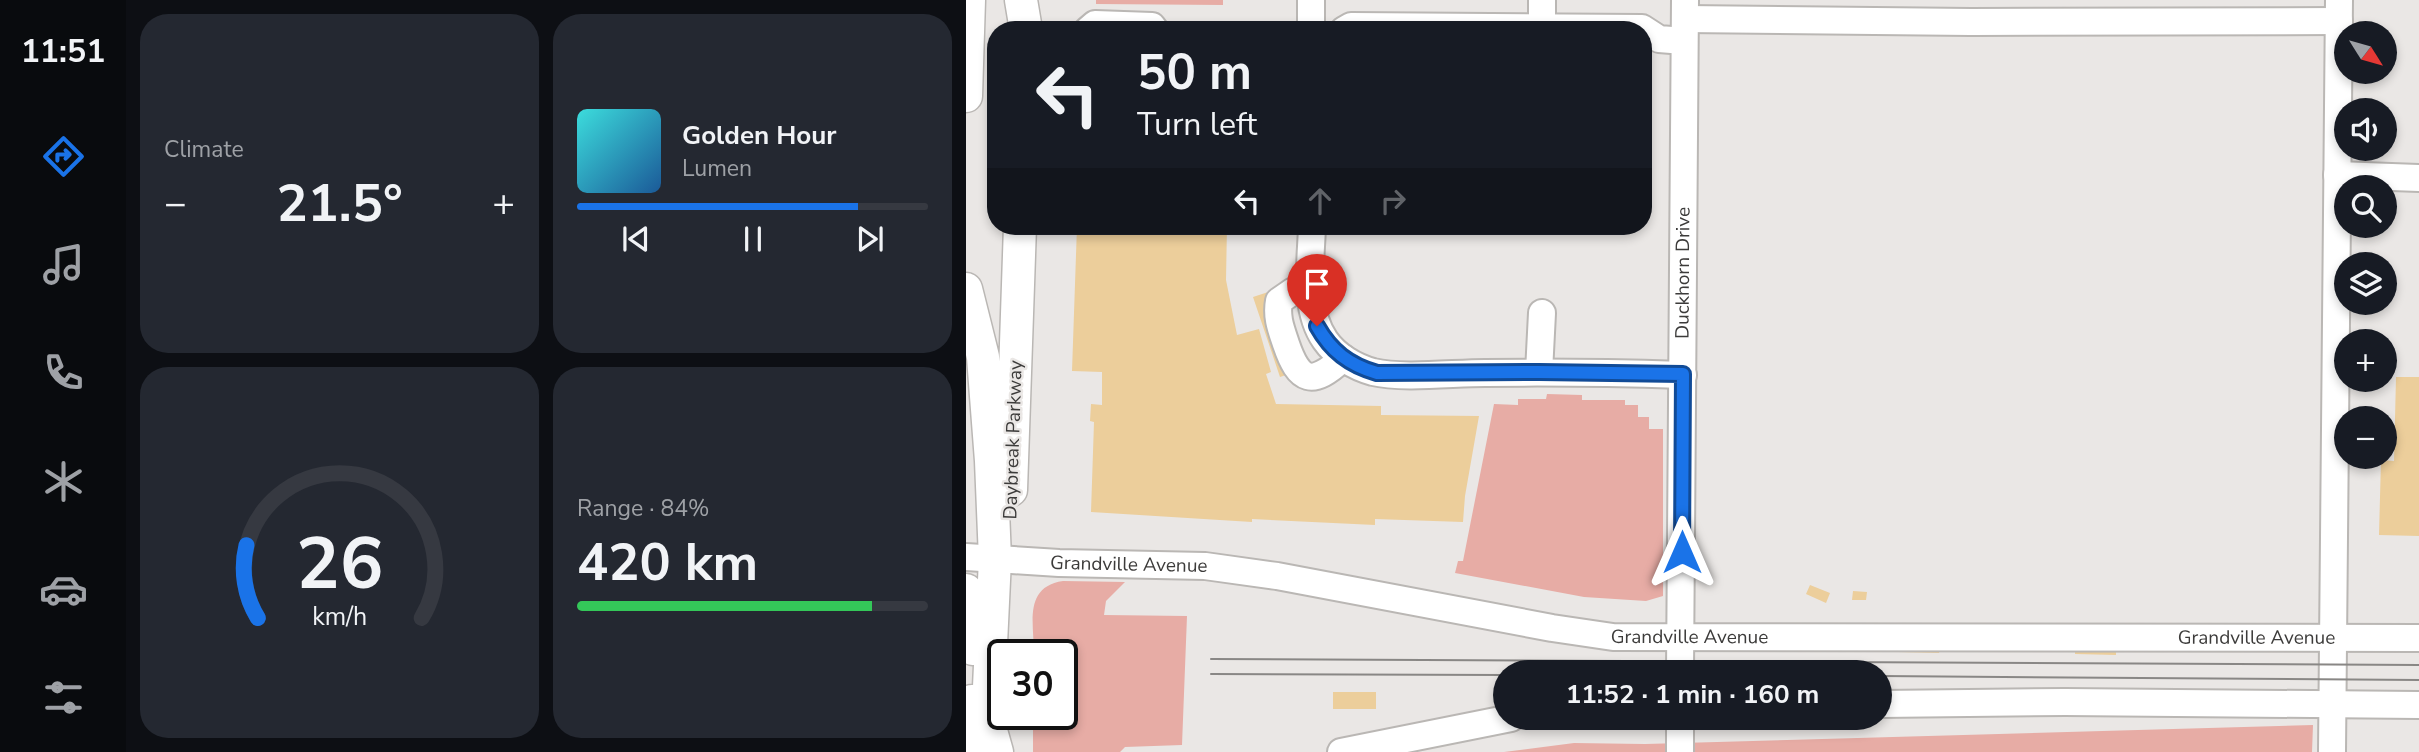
<!DOCTYPE html>
<meta charset="utf-8">
<style>
:root{--surface:#171b24;--page:#242831;--text:#f1f3f6;--muted:#9ea1a6;--line:#363941;--accent:#1a73e8}
body{margin:0;font-family:"Nunito Sans",sans-serif;background:var(--page);color:var(--text);height:100vh;display:flex;flex-direction:column;font-size:26px;white-space:nowrap}
*{box-sizing:border-box;margin:0}
p{font-size:23px;color:var(--muted)}
.icon{flex:none;width:38px;height:38px;fill:none;stroke:currentColor;stroke-width:2;stroke-linecap:round;stroke-linejoin:round}
.map{position:relative;flex:1;overflow:hidden}
.details{display:flex;flex-direction:column;gap:14px;padding:14px;background:#0d0f14;width:840px}
.details>*{flex:none}
.guide{position:absolute;left:21px;top:21px;width:665px;height:214px;border-radius:28px;box-shadow:0 4px 10px #0003;background:#171b24;color:var(--text);overflow:hidden}
.needle{width:46px;rotate:127deg}
.buttons{position:absolute;left:1368px;top:21px;display:grid;gap:14px}
.buttons a{display:grid;place-items:center;width:63px;height:63px;border-radius:50%;background:var(--surface);box-shadow:0 4px 10px #0003;font-size:35px}
.speed{position:absolute;left:21px;top:639px;display:flex;gap:14px;font-size:35px;font-weight:700;text-align:center}
.speed>*{display:grid;place-content:center;width:91px;height:91px;border-radius:50%;background:var(--surface);box-shadow:0 4px 10px #0003;line-height:1}
.speed .limit{border:4px solid #111;border-radius:10px;background:#fff;color:#111}
.pin{position:absolute;display:grid;place-items:center;width:60px;height:60px;color:#fff;margin:-72px -30px;border-radius:50% 50% 50% 0;rotate:-45deg;box-shadow:0 0 7px #0007}
.pin .icon{rotate:45deg}
.me{position:absolute;width:77px;margin:-38px;rotate:0deg;stroke-linejoin:round;filter:drop-shadow(0 0 5px #0008)}
.turn{display:flex;align-items:center;gap:24px;height:147px;padding:0 35px;font-size:32px}
.turn .icon{width:91px;height:91px;stroke-width:2.5}
.turn b{display:block;font-size:49px;line-height:60px}
.lanes{display:flex;align-items:center;height:66px;padding:0 35px;background:#0003;justify-content:center;gap:35px;direction:ltr}
.lanes .off{opacity:.35}
.big{font-size:52px;font-weight:700;line-height:1.1}
.details .tile{flex:1;display:flex;flex-direction:column;justify-content:center;gap:10px;min-width:0;padding:0 24px;border-radius:28px;background:var(--page)}
.details .dial{align-items:center;gap:0}
.dial svg{height:182px;overflow:visible;fill:none;stroke:var(--line);stroke-width:7;stroke-linecap:round;text-anchor:middle}
.dial text{fill:var(--text);stroke:none}
.song{display:flex;align-items:center;gap:21px}
.cover{width:84px;height:84px;border-radius:10px;background:linear-gradient(135deg,hsl(180 70% 55%),hsl(210 70% 35%))}
.played{height:7px;border-radius:4px;background:linear-gradient(90deg,var(--accent) 80%,var(--line) 80%)}
.keys{display:flex;justify-content:space-around;direction:ltr}
.heat{display:flex;justify-content:space-between;align-items:center;font-size:38px;direction:ltr}
.charge{height:10px;border-radius:5px;background:linear-gradient(90deg,#34c759 84%,var(--line) 0)}
.details .tiles{flex:1;display:grid;gap:14px;grid-template-columns:repeat(2,1fr)}
.trip{position:absolute;left:527px;top:660px;width:399px;height:70px;border-radius:35px;background:var(--surface);box-shadow:0 4px 10px #0003;font-weight:700;line-height:70px;text-align:center}
main{display:flex;flex:1;min-height:0}
.dock{display:flex;flex-direction:column;width:126px;justify-content:space-around;align-items:center;background:#090b0e;color:var(--muted)}
.dock .icon{width:49px;height:49px}
.dock .active{color:var(--accent)}
.dock b{font-size:32px;color:var(--text)}
.map>svg:first-child{display:block}
.green{fill:#e7aca5}
.building{fill:#ecce9b}
.lines{fill:none;stroke-linecap:round;stroke-linejoin:round}
.minor-casing{stroke:#bab7b4;stroke-width:30}
.major-casing{stroke:#bab7b4;stroke-width:35}
.minor{stroke:#fff;stroke-width:26}
.major{stroke:#fff;stroke-width:32}
.tram{stroke:#898785;stroke-width:2}
.route-casing{stroke:#114b97;stroke-width:18}
.route{stroke:#1a73e8;stroke-width:12}
.labels{text-anchor:middle;dominant-baseline:central;stroke-width:5;stroke-linejoin:round;paint-order:stroke}
.street-label{font-size:19px;fill:#3c3b3a;stroke:#eae7e5}
</style>
<main>
<nav class="dock">
<b>11:51</b>
<svg class="icon active" aria-label="directions" viewBox="0 0 24 24"><path d="M12 3l9 9-9 9-9-9zM9 14v-3h6M13 9l2 2-2 2"/></svg>
<svg class="icon" aria-label="music" viewBox="0 0 24 24"><path d="M9 18V5l10-2v13"/><circle cx="6" cy="18" r="3"/><circle cx="16" cy="16" r="3"/></svg>
<svg class="icon" aria-label="phone" viewBox="0 0 24 24"><path d="M5 4h4l2 5-3 2q2 4 5 5l2-3 5 2v4C11 20 4 13 5 4z"/></svg>
<svg class="icon" aria-label="climate" viewBox="0 0 24 24"><path d="M12 3v18M4 7l16 10M4 17L20 7"/></svg>
<svg class="icon" aria-label="car" viewBox="0 0 24 24"><path d="M5 17H2v-5l4-1 3-4h7l3 4 3 1v5h-3M9 17h6M6 11h13"/><circle cx="7" cy="17" r="2"/><circle cx="17" cy="17" r="2"/></svg>
<svg class="icon" aria-label="filters" viewBox="0 0 24 24"><path d="M4 7h16M4 17h16"/><circle cx="9" cy="7" r="2"/><circle cx="15" cy="17" r="2"/></svg>
</nav>
<section class="details">
<div class="tiles">
<div class="tile"><p>Climate</p>
<div class="heat"><a>−</a><b class="big">21.5°</b><a>+</a></div>
</div>
<div class="tile">
<div class="song"><i class="cover"></i><div><b>Golden Hour</b><p>Lumen</p></div></div>
<div class="played"></div>
<div class="keys"><svg class="icon" aria-label="previous" viewBox="0 0 24 24"><path d="M18 5L8 12l10 7zM5 5v14"/></svg><svg class="icon" aria-label="pause" viewBox="0 0 24 24"><path d="M8 5v14M16 5v14"/></svg><svg class="icon" aria-label="next" viewBox="0 0 24 24"><path d="M6 5l10 7-10 7zM19 5v14"/></svg></div>
</div>
<div class="tile dial"><svg viewBox="0 0 100 80">
<path d="M14 69A42 42 0 1 1 86 69"/>
<path d="M14 69A42 42 0 0 1 9 37" stroke="#1a73e8"/>
<text x="50" y="56" font-size="32" font-weight="700">26</text>
<text x="50" y="72" font-size="11">km/h</text>
</svg></div>
<div class="tile"><p>Range · 84%</p><b class="big">420 km</b><div class="charge"></div></div>
</div>
</section>
<div class="map">
<svg width="1453" height="752" viewBox="0 0 1453 752">
<rect width="100%" height="100%" fill="#eae7e5"/>
<!-- green -->
<path class="green" d="M130,0H257V5L130,4Z
M581,394L616,395V400H659V405H672V417H683V429H697V596L680,601L618,597L489,573L492,561H497L528,404L552,405V399H580Z
M97,581L159,582L140,601L138,615L221,616L216,745L159,747L154,752H67V714H96V654H68C68,624 57,587 97,581Z
M1347,725L1346,752H538L608,743L679,744Z"/>
<!-- building -->
<path class="building" d="M111,226H261L260,280L271,335L293,329L305,372L300,374L310,404L415,406V415L513,416L499,496L497,522L409,519V525L286,519V522L125,512L128,422L124,421L125,404L136,405V372L106,371Z
M311,289L338,369L314,377L287,297Z
M1430,377H1453V536L1413,535L1415,460L1428,461Z
M844,585L864,593L860,603L840,594Z
M887,591L901,592L900,600H886Z
M932,648H974L973,653L932,652Z
M1109,650H1150V655L1109,654Z
M367,692H410V709H367Z"/>
<g class="lines">
<defs>
<g id="minor">
<path d="M576,0V30"/>
<path d="M719,19L1005,22L1373,21"/>
<path d="M122,30L129,24L186,26L189,30"/>
<path d="M345,30V0"/>
<path d="M378,30L385,26L676,28L693,39L718,41"/>
<path d="M1371,175L1453,178"/>
<path d="M346,226C345,263 337,308 359,340C370,356 389,367 407,372C437,379 487,373 519,373C585,372 651,373 717,375"/>
<path d="M344,284L326,292L313,301C310,317 315,329 320,344C333,382 346,387 377,358"/>
<path d="M573,372L576,313"/>
<path id="s1" d="M0,557L93,563L239,566L311,576L586,628L647,637L1453,638"/>
<path id="s2" d="M714,672L719,0"/>
<path d="M914,704L1099,702L1453,705"/>
<path d="M714,718V752"/>
<path d="M375,752L545,718"/>
<path d="M1366,752L1373,0"/>
</g>
<path id="major" d="M55,0L60,30
M0,96L3,0
M0,289L17,357L25,461L29,559L22,708L24,727L31,752
M45,490L54,226
M0,590L8,627L7,649
M4,752L6,701"/>
</defs>
<!-- minor casing -->
<use href="#minor" class="minor-casing"/>
<!-- major casing -->
<use href="#major" class="major-casing"/>
<!-- minor -->
<use href="#minor" class="minor"/>
<!-- major -->
<use href="#major" class="major"/>
<!-- tram -->
<path class="tram" d="M245,659L1453,665
M245,674L539,675
M914,676L1453,680"/>
</g>
<g class="lines">
<defs>
<path id="route" d="M351,326C365,351 383,365 411,373L573,372L717,374L716,552"/>
</defs>
<!-- route casing -->
<use href="#route" class="route-casing"/>
<!-- route -->
<use href="#route" class="route"/>
</g>
<g class="labels">
<!-- street labels -->
<g class="street-label">
<text stroke="none"><textPath href="#s2" startOffset="399">Duckhorn Drive</textPath></text>
<text transform="translate(47 440) rotate(-88)">Daybreak Parkway</text>
<text stroke="none"><textPath href="#s1" startOffset="163">Grandville Avenue</textPath></text>
<text stroke="none"><textPath href="#s1" startOffset="730">Grandville Avenue</textPath></text>
<text stroke="none"><textPath href="#s1" startOffset="1297">Grandville Avenue</textPath></text>
</g>
</g>
</svg>
<div class="buttons">
<a><svg class="needle" viewBox="-14 -14 28 28"><path d="M0-13l5 13h-10z" fill="#e53935"/><path d="M0 13l5-13h-10z" fill="#9ea1a6"/></svg></a>
<a><svg class="icon" aria-label="sound" viewBox="0 0 24 24"><path d="M4 9h4l5-4v14l-5-4H4zM17 9q2 3 0 6"/></svg></a>
<a><svg class="icon" aria-label="search" viewBox="0 0 24 24"><circle cx="10" cy="10" r="6"/><path d="M15 15l6 6"/></svg></a>
<a><svg class="icon" aria-label="layers" viewBox="0 0 24 24"><path d="M12 4l9 5-9 5-9-5zM3 14l9 5 9-5"/></svg></a>
<a>+</a>
<a>−</a>
</div>
<div class="speed"><div class="limit">30</div></div>
<div class="pin" style="left:351px;top:326px;background:#d93025"><svg class="icon" aria-label="arrive" viewBox="0 0 24 24"><path d="M6 21V4h12l-3 4 3 4H6"/></svg></div>
<svg class="me" style="left:716px;top:552px" viewBox="-20 -20 40 40"><path d="M0-17L14 15 0 8-14 15z" fill="#1a73e8" stroke="#fff" stroke-width="4"/></svg>
<div class="trip">11:52 · 1 min · 160 m</div>
<div class="guide">
<div class="turn"><svg class="icon" aria-label="left" viewBox="0 0 24 24"><path d="M17 20v-9H6M10 6l-5 5 5 5"/></svg><div><b>50 m</b>Turn left</div></div>
<div class="lanes"><svg class="icon" aria-label="left" viewBox="0 0 24 24"><path d="M17 20v-9H6M10 6l-5 5 5 5"/></svg><svg class="icon off" aria-label="ahead" viewBox="0 0 24 24"><path d="M12 20V5M6 11l6-6 6 6"/></svg><svg class="icon off" aria-label="right" viewBox="0 0 24 24"><path d="M7 20v-9h11M14 6l5 5-5 5"/></svg></div>
</div>
</div>
</main>
